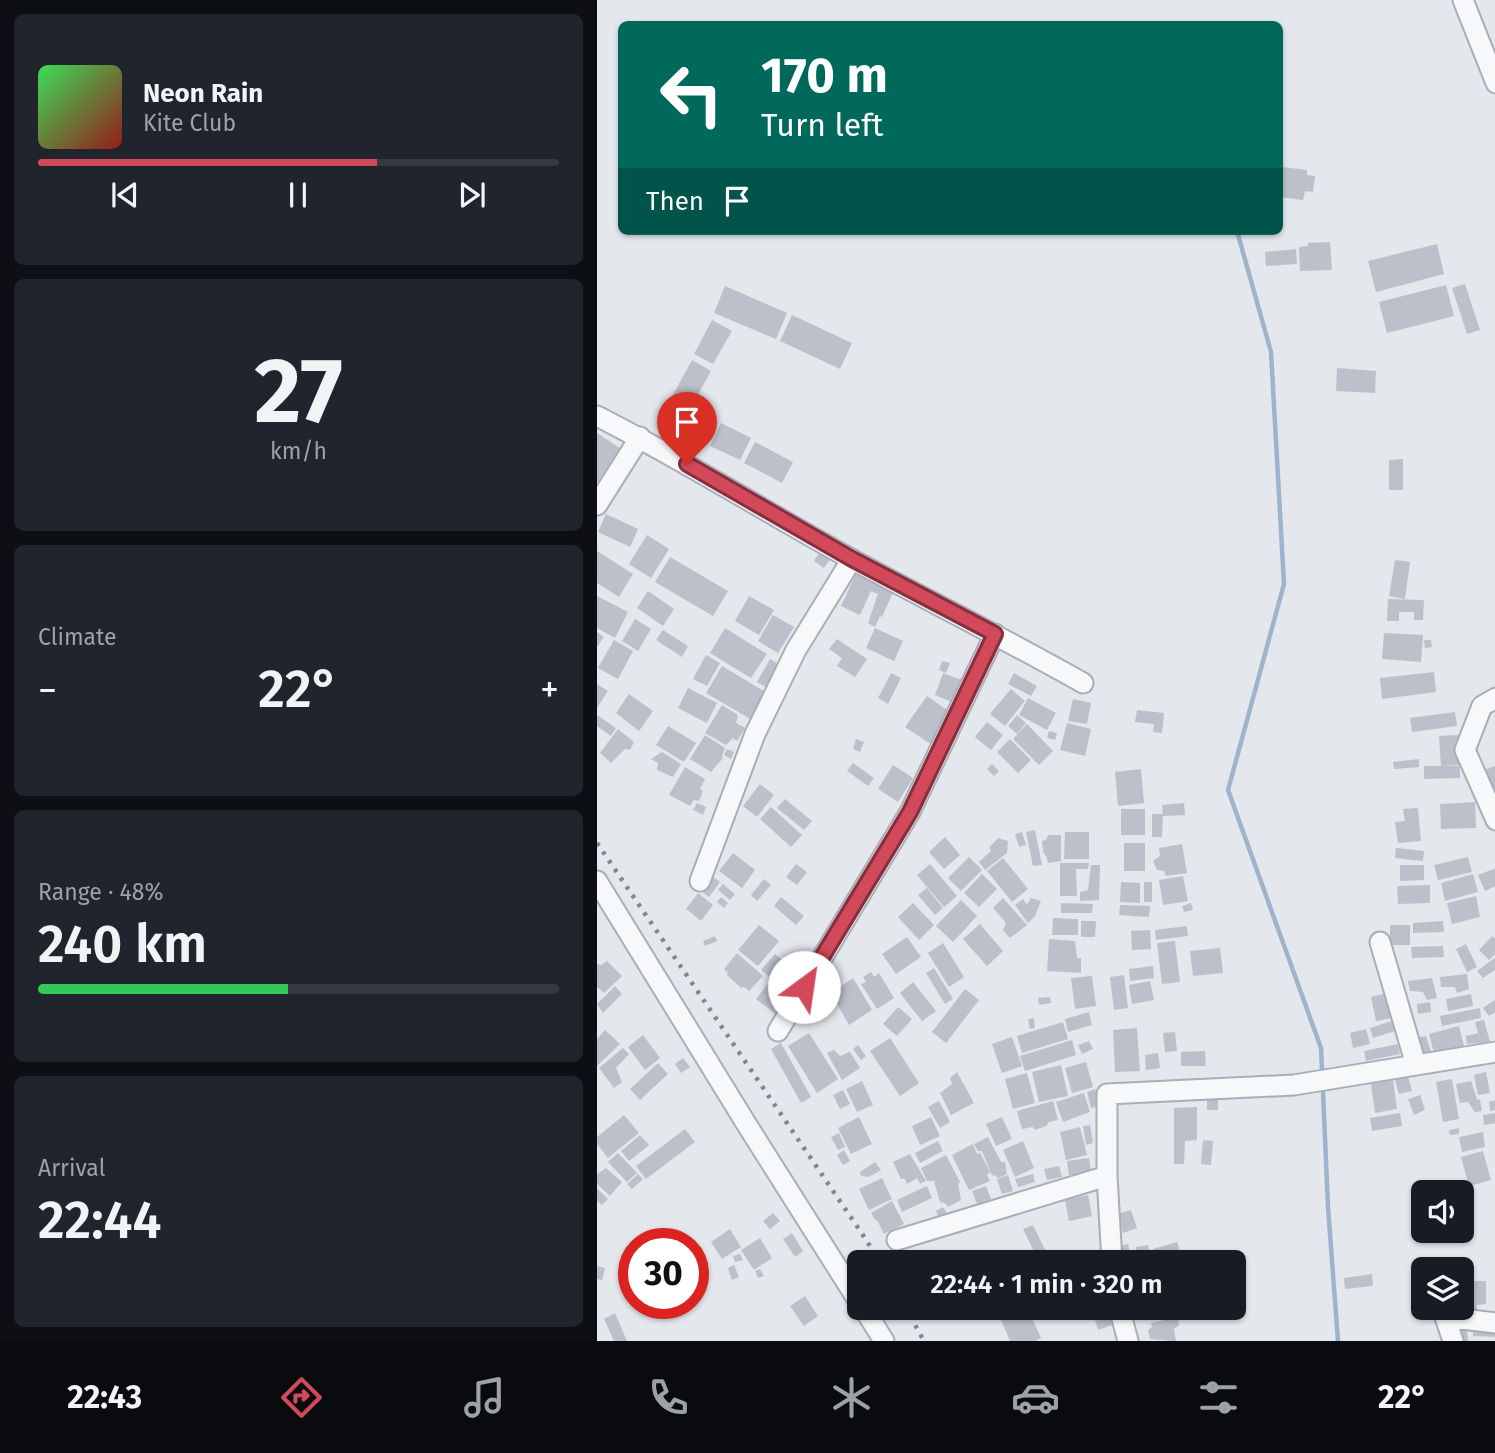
<!DOCTYPE html>
<meta charset="utf-8">
<style>
:root{--surface:#171b24;--page:#20242c;--text:#f1f3f6;--muted:#9ea1a6;--line:#363941;--accent:#d1495b}
body{margin:0;font-family:"Fira Sans",sans-serif;background:var(--page);color:var(--text);height:100vh;display:flex;flex-direction:column;font-size:26px;white-space:nowrap}
*{box-sizing:border-box;margin:0}
p{font-size:23px;color:var(--muted)}
.icon{flex:none;width:38px;height:38px;fill:none;stroke:currentColor;stroke-width:2;stroke-linecap:round;stroke-linejoin:round}
.map{position:relative;flex:1;overflow:hidden}
.panel{display:flex;flex-direction:column;gap:14px;padding:14px;background:#0d0f14;width:597px}
.panel>*{flex:none}
.banner{position:absolute;left:21px;top:21px;width:665px;height:214px;border-radius:10px;box-shadow:0 2px 5px #0004;background:#00695c;color:#fff;overflow:hidden}
.buttons{position:absolute;left:814px;top:1180px;display:grid;gap:14px}
.buttons a{display:grid;place-items:center;width:63px;height:63px;border-radius:10px;background:var(--surface);box-shadow:0 2px 5px #0004;font-size:35px}
.speed{position:absolute;left:21px;top:1228px;display:flex;gap:14px;font-size:35px;font-weight:700;text-align:center}
.speed>*{display:grid;place-content:center;width:91px;height:91px;border-radius:50%;background:var(--surface);box-shadow:0 2px 5px #0004;line-height:1}
.speed .limit{border:10px solid #d22;background:#fff;color:#111}
.pin{position:absolute;display:grid;place-items:center;width:60px;height:60px;color:#fff;margin:-72px -30px;border-radius:50% 50% 50% 0;rotate:-45deg;box-shadow:0 0 7px #0007}
.pin .icon{rotate:45deg}
.me{position:absolute;width:77px;margin:-38px;rotate:31deg;stroke-linejoin:round;filter:drop-shadow(0 0 5px #0008)}
.turn{display:flex;align-items:center;gap:24px;height:147px;padding:0 28px;font-size:32px}
.turn .icon{width:91px;height:91px;stroke-width:2.5}
.turn b{display:block;font-size:49px;line-height:60px}
.then{display:flex;align-items:center;height:66px;padding:0 28px;background:#0003;gap:14px;font-size:26px}
.big{font-size:52px;font-weight:600;line-height:1.1}
.panel .card{flex:1;display:flex;flex-direction:column;justify-content:center;gap:10px;min-width:0;padding:0 24px;border-radius:10px;background:var(--page)}
.panel .dial{align-items:center;gap:0}
.dial b{font-size:91px;line-height:1}
.song{display:flex;align-items:center;gap:21px}
.cover{width:84px;height:84px;border-radius:10px;background:linear-gradient(135deg,hsl(130 70% 55%),hsl(0 70% 35%))}
.played{height:7px;border-radius:4px;background:linear-gradient(90deg,var(--accent) 65%,var(--line) 65%)}
.keys{display:flex;justify-content:space-around;direction:ltr}
.heat{display:flex;justify-content:space-between;align-items:center;font-size:38px;direction:ltr}
.charge{height:10px;border-radius:5px;background:linear-gradient(90deg,#34c759 48%,var(--line) 0)}
.trip{position:absolute;left:250px;top:1250px;width:399px;height:70px;border-radius:10px;background:var(--surface);box-shadow:0 2px 5px #0004;font-weight:600;line-height:70px;text-align:center}
.menu{display:flex;height:112px;justify-content:space-around;align-items:center;background:#090b0e;color:var(--muted)}
.menu .icon{width:49px;height:49px}
.menu .current{color:var(--accent)}
.menu b{font-size:32px;color:var(--text)}
main{display:flex;flex:1;min-height:0}
.map>svg:first-child{display:block}
.lines{fill:none;stroke-linecap:round;stroke-linejoin:round}
.stream{stroke:#9fb4cc;stroke-width:4.5}
.building{fill:#bbc0ca}
.minor-casing{stroke:#a9aeb7;stroke-width:23}
.minor{stroke:#f7f8fa;stroke-width:19}
.rail{stroke:#7d8696;stroke-width:4.5;stroke-dasharray:3.5 7;stroke-linecap:butt}
.route-casing{stroke:#882f3b;stroke-width:18}
.route{stroke:#d1495b;stroke-width:12}
</style>
<main>
<section class="panel">
<div class="card">
<div class="song"><i class="cover"></i><div><b>Neon Rain</b><p>Kite Club</p></div></div>
<div class="played"></div>
<div class="keys"><svg class="icon" aria-label="previous" viewBox="0 0 24 24"><path d="M18 5L8 12l10 7zM5 5v14"/></svg><svg class="icon" aria-label="pause" viewBox="0 0 24 24"><path d="M8 5v14M16 5v14"/></svg><svg class="icon" aria-label="next" viewBox="0 0 24 24"><path d="M6 5l10 7-10 7zM19 5v14"/></svg></div>
</div>
<div class="card dial"><b>27</b><p>km/h</p></div>
<div class="card"><p>Climate</p>
<div class="heat"><a>−</a><b class="big">22°</b><a>+</a></div>
</div>
<div class="card"><p>Range · 48%</p><b class="big">240 km</b><div class="charge"></div></div>
<div class="card"><p>Arrival</p><b class="big">22:44</b></div>
</section>
<div class="map">
<svg width="899" height="1341" viewBox="0 0 899 1341">
<rect width="100%" height="100%" fill="#e4e7ec"/>
<g class="lines">
<!-- stream -->
<path class="stream" d="M640,231L674,352L687,584L631,790L724,1048L725,1071
M726,1092L731,1207L741,1341"/>
</g>
<!-- building -->
<path class="building" d="M685,167L710,170V175L718,176L716,192L708,191L706,200L682,197Z
M733,242L735,270L703,271L702,247L711,246V243Z
M840,244L847,274L779,292L771,261Z
M699,249L700,264L669,266L668,252Z
M868,284L883,330L870,334L855,288Z
M849,285L857,316L790,333L782,302Z
M128,286L190,313L179,339L117,313Z
M195,315L255,343L243,369L183,341Z
M115,320L135,331L116,364L97,354Z
M95,360L114,371L92,411L73,400Z
M740,368L779,371L778,393L739,391Z
M101,413L119,424L109,443L90,433Z
M124,423L154,438L143,460L113,446Z
M0,433L23,448L0,483Z
M158,442L196,462L185,483L147,463Z
M806,459V490H792V460Z
M9,514L41,529L33,547L1,532Z
M50,535L72,549L54,578L32,564Z
M225,548L236,555L227,568L217,561Z
M0,551L36,574L22,597L0,583Z
M73,557L131,591L116,616L58,582Z
M798,560L813,562L808,599L792,596Z
M260,571L298,588L285,617L283,616L278,627L271,623L281,594L274,591L263,615L244,606Z
M51,591L77,609L66,626L40,608Z
M0,596L31,612L18,638L0,628Z
M152,596L177,610L162,635L138,621Z
M791,599L827,600L826,620H817V612H802V621H790Z
M176,615L197,627L181,653L161,641Z
M38,619L54,629L41,651L25,641Z
M128,628L170,654L154,678L113,653Z
M278,628L306,641L297,661L269,648Z
M66,630L91,646L85,657L59,640Z
M0,632L7,637L0,647Z
M787,633L826,635L824,662L785,659Z
M240,639L270,659L258,677L240,666L245,658L232,649Z
M17,640L36,651L21,679L1,668Z
M827,640H834L835,647L828,648Z
M109,655L123,663L110,686L96,679Z
M173,659L189,668L175,691L160,682Z
M345,661L353,663L349,673L342,670Z
M125,666L170,693L155,720L109,693Z
M837,672L839,692L785,699L783,678Z
M294,673L304,678L291,704L281,698Z
M346,673L365,680L357,703L338,695Z
M417,673L440,686L434,696L411,684Z
M0,684L11,691L0,708Z
M91,688L120,703L110,723L81,708Z
M414,689L428,701L408,726L393,714Z
M32,694L56,711L42,731L19,713Z
M330,696L356,714L335,745L308,727Z
M431,698L459,713L450,730L422,715Z
M476,699L494,703L490,724L471,721Z
M125,705L141,715L139,723L148,728L140,741L136,738L129,745L108,733Z
M540,710L567,713L565,733L556,732L557,724L538,722Z
M858,712L860,726L815,732L813,718Z
M0,715L19,728L14,736L0,726Z
M420,715L429,723L420,734L411,726Z
M390,722L406,735L394,750L378,737Z
M470,723L494,729L488,756L463,750Z
M430,724L456,751L442,765L416,739Z
M71,726L99,743L87,762L59,745Z
M21,729L37,742L33,750L28,749L14,763L3,753Z
M452,731L460,733L458,740L450,738Z
M108,735L128,748L125,756L126,758L114,772L93,759Z
M863,735L865,765L844,766L842,736Z
M259,739L267,742L263,752L256,749Z
M413,739L434,760L421,773L400,752Z
M130,749L137,752L134,759L127,755Z
M65,752L84,764L76,777L60,770L61,763L54,759Z
M822,759V767L797,769L796,762Z
M256,763L277,778L271,786L250,771Z
M395,764L402,771L397,776L390,769Z
M296,765L316,778L301,802L281,789Z
M827,766H863V778L827,779Z
M898,766L899,788L890,790L884,771Z
M88,767L108,779L103,789L106,791L102,801L97,800L93,806L72,795Z
M544,769L547,803L521,806L518,772Z
M163,784L177,795L160,817L146,806Z
M188,799L215,821L207,830L180,808Z
M878,802L879,828L844,829L843,804Z
M100,803L109,807L106,815L96,810Z
M587,803L588,815L566,816L565,805Z
M174,807L205,835L194,847L163,819Z
M821,808L824,841L801,843L798,822L808,821L806,809Z
M524,809H548V835H524Z
M555,814H566L565,837H555Z
M438,830L445,865L436,866L429,832Z
M425,832L429,845L422,847L418,834Z
M468,832H492V859H467Z
M451,835H464V861L451,863L449,856L446,852L445,841L449,840Z
M348,837L363,855L347,869L332,852Z
M401,838L411,841L410,853L388,870L382,862L394,851L392,848Z
M527,843H548V871H527Z
M585,844L590,873L569,876L567,871L560,870L556,861L563,856L562,848Z
M799,848L827,851L826,861L798,858Z
M136,853L158,870L145,888L122,871Z
M372,857L385,870L364,891L351,878Z
M871,857L875,872L841,880L837,865Z
M406,858L431,889L415,902L390,871Z
M463,863H492L491,869H479L480,896H463Z
M199,864L210,872L200,885L189,877Z
M333,864L360,896L347,907L320,875Z
M494,865H503L502,900L483,901V892L491,890Z
M803,865H827V880L803,881Z
M899,868V886L888,891L881,875Z
M385,874L400,889L382,907L367,893Z
M876,874L881,892L848,901L844,883Z
M115,876L123,882L112,897L104,891Z
M586,876L591,901L566,905L562,880Z
M167,879L174,885L160,901L154,895Z
M524,882L543,883V903L523,902Z
M547,882H555V902H547Z
M126,884L138,894L133,900L121,890Z
M833,885V903L801,904L800,886Z
M330,888L346,908L338,915L321,895Z
M101,893L116,905L104,921L89,909Z
M879,896L883,917L855,924L850,903Z
M124,897L131,903L127,908L120,902Z
M184,897L207,916L199,925L177,906Z
M406,898L430,925L413,938L406,930L409,923L396,908Z
M434,898L444,901L438,916L431,923L418,905L426,899L430,905Z
M364,900L380,916L356,942L339,926Z
M316,903L337,925L322,940L301,917Z
M464,903L496,904L495,913H464Z
M594,903L596,910L587,912L585,906Z
M523,905L553,906L552,917L522,915Z
M456,918L481,919V935H455Z
M484,921H499L498,937H484Z
M846,921L847,932L816,933V923Z
M383,924L406,951L390,966L366,939Z
M162,925L182,941L161,966L141,950Z
M793,925H813V945H793Z
M590,926L591,936L559,940L558,930Z
M553,930L554,949L535,950L534,931Z
M118,936L120,941L108,946L106,941Z
M895,936L899,939V953L892,960L882,950Z
M310,937L324,957L299,974L285,954Z
M452,939L478,941L480,958H484V973L450,971Z
M578,941L583,982L565,984L560,943Z
M346,943L367,977L352,987L331,953Z
M869,944L880,967L870,972L859,949Z
M846,946L847,957L815,958L814,947Z
M623,948L626,973L596,976L593,951Z
M140,953L166,976L152,991L147,987L144,988L130,975L131,973L127,969Z
M178,954L205,976L192,992L164,970Z
M899,957V969L886,978L880,971Z
M10,961L25,976L7,993L0,987V964L4,965Z
M556,966L557,978L533,981L532,969Z
M337,968L356,999L348,1004L329,973Z
M274,972L277,977L282,973L297,998L280,1009L264,984L269,982L266,977Z
M870,974L872,989L860,993L858,987H844L843,977Z
M527,975L531,1008L517,1010L513,977Z
M495,976L499,1006L478,1009L474,978Z
M256,978L275,1010L252,1025L234,993Z
M835,978L840,998L830,1000L826,992L813,991L811,981Z
M173,981L192,996L179,1014L159,999Z
M553,981L557,1000L535,1004L532,985Z
M316,982L339,1011L325,1021L303,993Z
M18,986L25,994L6,1013L0,1004Z
M368,989L382,1000L349,1043L335,1032Z
M790,993L796,1018L779,1021L774,997Z
M874,994L876,1006L851,1011L849,999Z
M453,997L454,1003L442,1005L441,998Z
M899,999V1012L892,1016L886,1008Z
M833,1002L834,1012L821,1014L820,1004Z
M301,1007L315,1019L300,1036L286,1024Z
M883,1008L884,1018L845,1026L843,1016Z
M492,1012L495,1025L471,1032L468,1019Z
M437,1018L438,1028L433,1029L431,1019Z
M798,1020L801,1030L776,1038L773,1028Z
M887,1020L893,1042L870,1044L869,1036L881,1033L878,1022Z
M466,1022L471,1039L425,1053L420,1036Z
M862,1026L867,1046L837,1053L832,1034Z
M540,1028L543,1071L518,1072L516,1030Z
M769,1029L773,1044L756,1048L753,1033Z
M8,1030L23,1044L0,1066V1039Z
M578,1032L580,1051L568,1052L566,1033Z
M212,1033L241,1079L220,1093L191,1046Z
M46,1035L63,1058L48,1070L31,1047Z
M829,1036L834,1052L825,1054L821,1038Z
M415,1037L425,1066L405,1073L395,1044Z
M293,1038L322,1083L303,1096L273,1051Z
M475,1040L479,1055L428,1071L423,1056Z
M492,1041L496,1049L485,1054L481,1045Z
M184,1043L214,1097L204,1103L174,1049Z
M801,1044L803,1054L769,1061L767,1051Z
M261,1045L269,1056L264,1060L256,1049Z
M26,1048L32,1054L19,1068L25,1082L17,1088L2,1068Z
M237,1050L243,1056L253,1052L263,1068L245,1080L230,1053Z
M608,1051L609,1066H584V1052Z
M561,1053L563,1068L549,1070L548,1055Z
M86,1058L93,1067L84,1073L78,1064Z
M489,1062L496,1087L475,1093L468,1068Z
M61,1063L71,1074L43,1100L33,1089Z
M464,1065L471,1096L442,1102L435,1072Z
M360,1072L377,1103L354,1115L343,1093L355,1084L353,1078Z
M889,1072L893,1093L881,1095L877,1075Z
M430,1073L438,1103L416,1109L408,1079Z
M810,1073L815,1091L802,1094L797,1077Z
M855,1079L862,1119L846,1122L839,1082Z
M796,1080L800,1109L778,1113L774,1084Z
M265,1081L276,1105L260,1112L249,1089Z
M874,1081L880,1099L883,1100L885,1111L878,1112L871,1102L863,1103L859,1084Z
M498,1089L503,1106L494,1108L490,1092Z
M246,1090L253,1104L243,1109L236,1095Z
M487,1093L493,1112L466,1122L459,1102Z
M823,1095L828,1110L817,1115L811,1099Z
M610,1097H621V1110H610Z
M899,1100V1110L893,1111L892,1102Z
M342,1101L353,1122L343,1128L331,1107Z
M456,1101L461,1120L452,1122L449,1126L438,1130L436,1127L425,1129L420,1111Z
M600,1107V1140L588,1141L587,1164H577V1108Z
M803,1113L805,1126L775,1131L773,1118Z
M899,1113V1123L887,1125L886,1115Z
M27,1115L42,1133L11,1158L0,1144V1137Z
M262,1117L275,1144L254,1154L241,1128Z
M334,1117L343,1136L323,1145L315,1126Z
M405,1117L415,1139L399,1146L389,1124Z
M493,1125L496,1143L489,1145L486,1126Z
M483,1127L490,1155L469,1160L463,1132Z
M862,1128V1134L853,1135L852,1130Z
M88,1129L98,1142L49,1179L39,1166Z
M886,1132L888,1147L865,1152L862,1137Z
M242,1133L248,1147L241,1150L234,1137Z
M43,1135L52,1145L32,1161L24,1151Z
M391,1137L404,1162H408L410,1174L401,1178L398,1175L395,1176L385,1151H381L377,1144Z
M606,1140L616,1141L614,1165L604,1164Z
M341,1141L346,1151L323,1163L318,1153Z
M426,1141L437,1168L418,1177L406,1150Z
M376,1144L380,1154L383,1153L393,1172L390,1175L393,1181L372,1190L355,1155Z
M247,1150L253,1161L246,1165L240,1155Z
M886,1151L894,1180L872,1186L864,1157Z
M21,1153L40,1173L30,1182L11,1162Z
M313,1154L329,1181L323,1184L320,1178L310,1184L308,1179H304L296,1162Z
M349,1155L363,1182L361,1184L364,1200L351,1207L348,1203L343,1202L337,1181H330L324,1168Z
M492,1158L494,1172L472,1175L470,1161Z
M278,1162L284,1170L272,1177L264,1176L263,1172Z
M462,1166L465,1177L450,1180L447,1169Z
M9,1168L25,1182L13,1196L0,1184V1174Z
M41,1174L46,1179L35,1189L30,1184Z
M436,1174L438,1182L421,1187L418,1179Z
M411,1175L416,1191L405,1194L400,1179Z
M285,1178L295,1199L272,1210L262,1189Z
M330,1186L335,1198L305,1212L300,1200Z
M389,1186L394,1199L380,1204L375,1191Z
M0,1188L11,1199L5,1205L0,1201Z
M491,1195L495,1216L472,1221L468,1200Z
M295,1201L307,1224L287,1234L280,1220H278L274,1213Z
M346,1207L351,1215L343,1219L339,1211Z
M534,1210L540,1228L526,1233L520,1214Z
M176,1213L183,1221L173,1229L166,1221Z
M436,1225L454,1262H442L426,1229Z
M133,1229L144,1247L125,1259L114,1242Z
M195,1233L206,1251L198,1257L186,1239Z
M163,1238L175,1258L157,1270L144,1250Z
M580,1242L583,1251L558,1257L556,1249Z
M531,1244L535,1262H524L521,1246Z
M551,1245L554,1262H542L539,1247Z
M329,1249L337,1262H309Z
M143,1254L146,1260L138,1262L136,1256Z
M137,1265L142,1277L135,1280L131,1268Z
M0,1266L8,1268L5,1280L0,1279Z
M163,1269L167,1276L161,1278L158,1271Z
M775,1274L776,1286L748,1289L747,1278Z
M864,1281H889V1304L880,1305V1312H871V1305H864Z
M208,1296L221,1316L207,1326L193,1306Z
M421,1307H430L444,1338L438,1341H413L402,1315Z
M438,1307H470L472,1314L463,1317L461,1314L453,1318L450,1315L442,1316Z
M494,1307H510L516,1325L501,1330Z
M542,1307H579V1315L543,1316Z
M18,1313L30,1341H17L7,1319Z
M581,1317L582,1325L577,1329L579,1341L553,1339L551,1330L555,1327L554,1323Z
M876,1324L899,1325V1337L876,1336Z
M862,1329H870L871,1341H863Z"/>
<g class="lines">
<defs>
<path id="minor" d="M866,0L899,83
M0,416C87,460 170,513 256,560C332,601 410,640 486,683
M0,505L43,437
M899,698L885,706L868,750L899,820
M0,881L150,1125L262,1302
M103,881L158,734L199,650L255,559
M783,942L819,1065
M181,1031L313,812L398,634
M300,1240L510,1176
M515,1262L510,1176V1094L697,1085L899,1052
M266,1307L287,1341
M522,1307L531,1341
M856,1341L848,1317L899,1323"/>
</defs>
<!-- minor casing -->
<use href="#minor" class="minor-casing"/>
<!-- minor -->
<use href="#minor" class="minor"/>
<!-- rail -->
<path class="rail" d="M0,843L270,1241L282,1262
M308,1307L327,1341"/>
</g>
<g class="lines">
<defs>
<path id="route" d="M90,464L255,559L398,634L313,812L207,987"/>
</defs>
<!-- route casing -->
<use href="#route" class="route-casing"/>
<!-- route -->
<use href="#route" class="route"/>
</g>
</svg>
<div class="buttons">
<a><svg class="icon" aria-label="sound" viewBox="0 0 24 24"><path d="M4 9h4l5-4v14l-5-4H4zM17 9q2 3 0 6"/></svg></a>
<a><svg class="icon" aria-label="layers" viewBox="0 0 24 24"><path d="M12 4l9 5-9 5-9-5zM3 14l9 5 9-5"/></svg></a>
</div>
<div class="speed"><div class="limit">30</div></div>
<div class="pin" style="left:90px;top:464px;background:#d93025"><svg class="icon" aria-label="arrive" viewBox="0 0 24 24"><path d="M6 21V4h12l-3 4 3 4H6"/></svg></div>
<svg class="me" style="left:207px;top:987px" viewBox="-20 -20 40 40"><circle r="19" fill="#fff"/><path d="M0-13L10 11 0 6-10 11z" fill="#d1495b"/></svg>
<div class="trip">22:44 · 1 min · 320 m</div>
<div class="banner">
<div class="turn"><svg class="icon" aria-label="left" viewBox="0 0 24 24"><path d="M17 20v-9H6M10 6l-5 5 5 5"/></svg><div><b>170 m</b>Turn left</div></div>
<div class="then">Then<svg class="icon" aria-label="arrive" viewBox="0 0 24 24"><path d="M6 21V4h12l-3 4 3 4H6"/></svg></div>
</div>
</div>
</main>
<nav class="menu">
<b>22:43</b>
<svg class="icon current" aria-label="directions" viewBox="0 0 24 24"><path d="M12 3l9 9-9 9-9-9zM9 14v-3h6M13 9l2 2-2 2"/></svg>
<svg class="icon" aria-label="music" viewBox="0 0 24 24"><path d="M9 18V5l10-2v13"/><circle cx="6" cy="18" r="3"/><circle cx="16" cy="16" r="3"/></svg>
<svg class="icon" aria-label="phone" viewBox="0 0 24 24"><path d="M5 4h4l2 5-3 2q2 4 5 5l2-3 5 2v4C11 20 4 13 5 4z"/></svg>
<svg class="icon" aria-label="climate" viewBox="0 0 24 24"><path d="M12 3v18M4 7l16 10M4 17L20 7"/></svg>
<svg class="icon" aria-label="car" viewBox="0 0 24 24"><path d="M5 17H2v-5l4-1 3-4h7l3 4 3 1v5h-3M9 17h6M6 11h13"/><circle cx="7" cy="17" r="2"/><circle cx="17" cy="17" r="2"/></svg>
<svg class="icon" aria-label="filters" viewBox="0 0 24 24"><path d="M4 7h16M4 17h16"/><circle cx="9" cy="7" r="2"/><circle cx="15" cy="17" r="2"/></svg>
<b>22°</b>
</nav>
